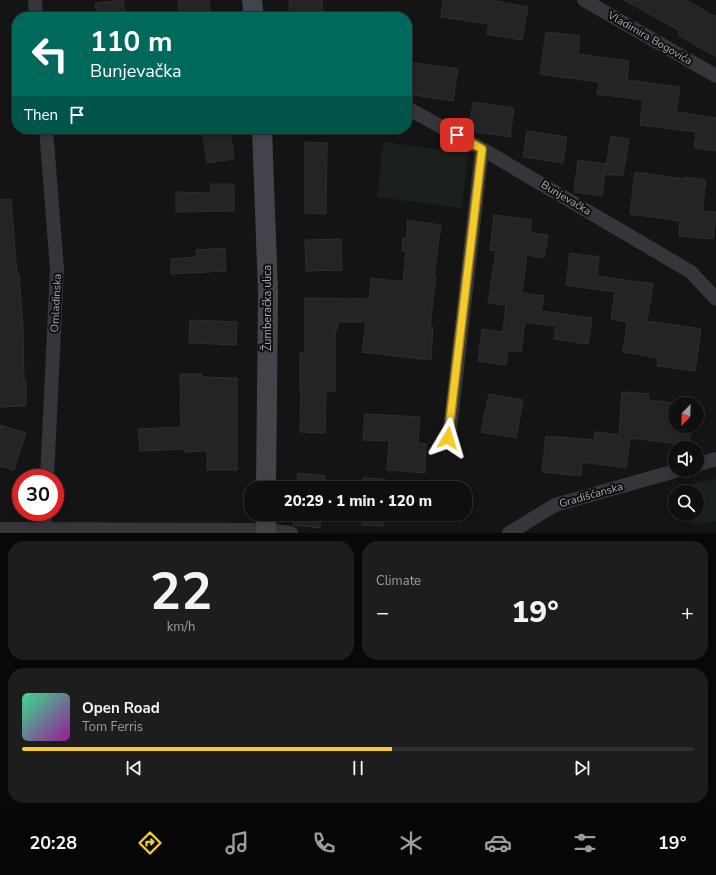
<!DOCTYPE html>
<meta charset="utf-8">
<style>
:root{--surface:#0f0f10;--page:#1d1d1e;--text:#f1f3f6;--muted:#9b9c9f;--line:#2f2f30;--accent:#f5ca2c}
body{margin:0;font-family:"Nunito Sans",sans-serif;background:var(--page);color:var(--text);height:100vh;display:flex;flex-direction:column;font-size:15px;white-space:nowrap}
*{box-sizing:border-box;margin:0}
p{font-size:13px;color:var(--muted)}
.icon{flex:none;width:22px;height:22px;fill:none;stroke:currentColor;stroke-width:2;stroke-linecap:round;stroke-linejoin:round}
.map{position:relative;height:533px;overflow:hidden}
.sheet{display:flex;flex-direction:column;gap:8px;padding:8px;background:#080809;flex:1}
.sheet>*{flex:none}
.guide{position:absolute;left:12px;top:12px;width:400px;height:122px;border-radius:16px;box-shadow:0 2px 6px #0003,0 0 0 1px var(--line);background:#00695c;color:#fff;overflow:hidden}
.needle{width:26px;rotate:203deg}
.fabs{position:absolute;left:668px;top:397px;display:grid;gap:8px}
.fabs a{display:grid;place-items:center;width:36px;height:36px;border-radius:50%;background:var(--surface);box-shadow:0 2px 6px #0003,0 0 0 1px var(--line);font-size:20px}
.speed{position:absolute;left:12px;top:469px;display:flex;gap:8px;font-size:20px;font-weight:700;text-align:center}
.speed>*{display:grid;place-content:center;width:52px;height:52px;border-radius:50%;background:var(--surface);box-shadow:0 2px 6px #0003,0 0 0 1px var(--line);line-height:1}
.speed .limit{border:6px solid #d22;background:#fff;color:#111}
.pin{position:absolute;display:grid;place-items:center;width:34px;height:34px;color:#fff;margin:-17px;border-radius:8px;box-shadow:0 2px 6px #0006}
.me{position:absolute;width:44px;margin:-22px;rotate:7deg;stroke-linejoin:round;filter:drop-shadow(0 0 3px #0008)}
.turn{display:flex;align-items:center;gap:14px;height:84px;padding:0 12px;font-size:18px}
.turn .icon{width:52px;height:52px;stroke-width:2.5}
.turn b{display:block;font-size:28px;line-height:34px}
.then{display:flex;align-items:center;height:38px;padding:0 12px;background:#0003;gap:8px;font-size:15px}
.big{font-size:30px;font-weight:800;line-height:1.1}
.sheet .card{flex:1;display:flex;flex-direction:column;justify-content:center;gap:6px;min-width:0;padding:0 14px;border-radius:16px;background:var(--page)}
.sheet .dial{align-items:center;gap:0}
.dial b{font-size:52px;line-height:1}
.song{display:flex;align-items:center;gap:12px}
.cover{width:48px;height:48px;border-radius:6px;background:linear-gradient(135deg,hsl(150 70% 55%),hsl(300 70% 35%))}
.played{height:4px;border-radius:2px;background:linear-gradient(90deg,var(--accent) 55%,var(--line) 55%)}
.keys{display:flex;justify-content:space-around;direction:ltr}
.heat{display:flex;justify-content:space-between;align-items:center;font-size:22px;direction:ltr}
.sheet .tiles{flex:1;display:grid;gap:8px;grid-template-columns:1fr 1fr}
.card:last-child{grid-column:span 2}
.trip{position:absolute;left:244px;top:481px;width:228px;height:40px;border-radius:16px;background:var(--surface);box-shadow:0 2px 6px #0003,0 0 0 1px var(--line);font-weight:800;line-height:40px;text-align:center}
.tabs{display:flex;height:64px;justify-content:space-around;align-items:center;background:#060606;color:var(--muted)}
.tabs .icon{width:28px;height:28px}
.tabs .selected{color:var(--accent)}
.tabs b{font-size:18px;color:var(--text)}
.map>svg:first-child{display:block}
.green{fill:#1a201c}
.building{fill:#242427;stroke:#2e2e32}
.lines{fill:none;stroke-linecap:round;stroke-linejoin:round}
.minor{stroke:#35353b;stroke-width:14}
.secondary{stroke:#43444b;stroke-width:20}
.route-casing{stroke:#9f831d;stroke-width:10}
.route{stroke:#f5ca2c;stroke-width:7}
.labels{text-anchor:middle;dominant-baseline:central;stroke-width:4;stroke-linejoin:round;paint-order:stroke}
.street-label{font-size:11px;fill:#a5a8b6;stroke:#0f0f10}
</style>
<div class="map">
<svg width="716" height="533" viewBox="0 0 716 533">
<rect width="100%" height="100%" fill="#141415"/>
<!-- green -->
<path class="green" d="M383,142L468,153L462,208L377,197Z
M716,479V521L693,525L691,514H697V492H688L687,485Z"/>
<!-- building -->
<path class="building" d="M123,0L126,17H97L95,3Z
M178,0H209L211,17H180Z
M289,0H322L323,17H290Z
M443,0H490L528,7L522,40L487,34L489,24L441,17Z
M624,0H686L716,17V57L678,35L680,31Z
M546,32L580,36L578,54L629,61L627,80L680,87L676,112L716,118V151L694,148L696,132L640,125L643,100L597,94L599,82L540,74Z
M407,62L458,69L453,101L407,94Z
M473,102L514,108L510,137L469,131Z
M202,129H230L234,159L207,163Z
M527,131L567,137L563,163L523,157Z
M611,136L629,139L623,176L605,174Z
M305,142L327,143L326,214L305,213Z
M578,160L606,164L602,196L574,192Z
M635,172L685,179V177L706,180L702,211L716,212L713,239L679,236L680,221L630,214Z
M211,184H234V211L176,212V192L211,193Z
M11,199L17,274H19L23,327L24,381H26V406L0,407V200Z
M494,215L532,220L530,233L548,235L544,258L527,255L522,293L544,296L541,311L592,318L588,344L554,339L556,326L525,322L521,352L508,350L506,365L478,361L482,329L503,332L506,305L488,303L496,251L490,250Z
M407,220L441,225L434,275H436L430,327H433L431,360L362,352L366,322H338L337,330H335V391H326L325,433L300,432L301,391H300V353H305V298L369,299L371,278L403,282L406,251H402L403,238H407Z
M341,239L342,270L306,271L305,240Z
M225,248L226,271L171,274V259L196,257V250Z
M570,253L599,257L597,276L653,284L647,321L701,329L695,371L657,366L658,358L623,352L627,322L611,319L615,292L566,285Z
M190,320L237,322L236,345L189,343Z
M180,374H202V377L237,378V470H207V451L184,452V449L140,451L138,429L181,427Z
M622,392L649,394L648,400L685,404H675V426H692L689,445L630,438L626,468L582,462L581,476L542,472L546,436L594,440L595,432L619,435Z
M489,394L523,400L516,438L481,432Z
M365,414L420,417L418,443L426,444L425,473L387,470L389,441L363,440Z
M0,425L26,433L14,470L0,466Z
M298,473L325,476L324,488H296Z
M363,478L385,479V488H363Z
M294,514H321L320,528L293,525Z
M362,514H384L383,526L362,525Z"/>
<g class="lines">
<!-- minor -->
<path class="minor" d="M35,0L36,17
M584,0L716,76
M407,108L482,149L691,272L716,299
M46,129L57,269L47,478
M449,438L482,149
M697,465L716,459
M0,529L266,530L291,533
M44,533L45,512
M509,533L555,505L679,470"/>
<!-- secondary -->
<path class="secondary" d="M252,0L254,17
M262,129L268,293L266,488
M266,533V514"/>
</g>
<g class="lines">
<defs>
<path id="route" d="M448,438L482,149L457,135"/>
</defs>
<!-- route casing -->
<use href="#route" class="route-casing"/>
<!-- route -->
<use href="#route" class="route"/>
</g>
<g class="labels">
<!-- street labels -->
<g class="street-label">
<text transform="translate(650 38) rotate(30)">Vladimira Bogovića</text>
<text transform="translate(566 198) rotate(31)">Bunjevačka</text>
<text transform="translate(56 303) rotate(-87)">Omladinska</text>
<text transform="translate(267 308) rotate(-90)">Žumberačka ulica</text>
<text transform="translate(591 495) rotate(-16)">Gradišćanska</text>
</g>
</g>
</svg>
<div class="fabs">
<a><svg class="needle" viewBox="-14 -14 28 28"><path d="M0-13l5 13h-10z" fill="#e53935"/><path d="M0 13l5-13h-10z" fill="#9b9c9f"/></svg></a>
<a><svg class="icon" aria-label="sound" viewBox="0 0 24 24"><path d="M4 9h4l5-4v14l-5-4H4zM17 9q2 3 0 6"/></svg></a>
<a><svg class="icon" aria-label="search" viewBox="0 0 24 24"><circle cx="10" cy="10" r="6"/><path d="M15 15l6 6"/></svg></a>
</div>
<div class="speed"><div class="limit">30</div></div>
<div class="pin" style="left:457px;top:135px;background:#d93025"><svg class="icon" aria-label="arrive" viewBox="0 0 24 24"><path d="M6 21V4h12l-3 4 3 4H6"/></svg></div>
<svg class="me" style="left:448px;top:438px" viewBox="-20 -20 40 40"><path d="M0-17L14 15 0 8-14 15z" fill="#f5ca2c" stroke="#fff" stroke-width="4"/></svg>
<div class="trip">20:29 · 1 min · 120 m</div>
<div class="guide">
<div class="turn"><svg class="icon" aria-label="left" viewBox="0 0 24 24"><path d="M17 20v-9H6M10 6l-5 5 5 5"/></svg><div><b>110 m</b>Bunjevačka</div></div>
<div class="then">Then<svg class="icon" aria-label="arrive" viewBox="0 0 24 24"><path d="M6 21V4h12l-3 4 3 4H6"/></svg></div>
</div>
</div>
<section class="sheet">
<div class="tiles">
<div class="card dial"><b>22</b><p>km/h</p></div>
<div class="card"><p>Climate</p>
<div class="heat"><a>−</a><b class="big">19°</b><a>+</a></div>
</div>
<div class="card">
<div class="song"><i class="cover"></i><div><b>Open Road</b><p>Tom Ferris</p></div></div>
<div class="played"></div>
<div class="keys"><svg class="icon" aria-label="previous" viewBox="0 0 24 24"><path d="M18 5L8 12l10 7zM5 5v14"/></svg><svg class="icon" aria-label="pause" viewBox="0 0 24 24"><path d="M8 5v14M16 5v14"/></svg><svg class="icon" aria-label="next" viewBox="0 0 24 24"><path d="M6 5l10 7-10 7zM19 5v14"/></svg></div>
</div>
</div>
</section>
<nav class="tabs">
<b>20:28</b>
<svg class="icon selected" aria-label="directions" viewBox="0 0 24 24"><path d="M12 3l9 9-9 9-9-9zM9 14v-3h6M13 9l2 2-2 2"/></svg>
<svg class="icon" aria-label="music" viewBox="0 0 24 24"><path d="M9 18V5l10-2v13"/><circle cx="6" cy="18" r="3"/><circle cx="16" cy="16" r="3"/></svg>
<svg class="icon" aria-label="phone" viewBox="0 0 24 24"><path d="M5 4h4l2 5-3 2q2 4 5 5l2-3 5 2v4C11 20 4 13 5 4z"/></svg>
<svg class="icon" aria-label="climate" viewBox="0 0 24 24"><path d="M12 3v18M4 7l16 10M4 17L20 7"/></svg>
<svg class="icon" aria-label="car" viewBox="0 0 24 24"><path d="M5 17H2v-5l4-1 3-4h7l3 4 3 1v5h-3M9 17h6M6 11h13"/><circle cx="7" cy="17" r="2"/><circle cx="17" cy="17" r="2"/></svg>
<svg class="icon" aria-label="filters" viewBox="0 0 24 24"><path d="M4 7h16M4 17h16"/><circle cx="9" cy="7" r="2"/><circle cx="15" cy="17" r="2"/></svg>
<b>19°</b>
</nav>
